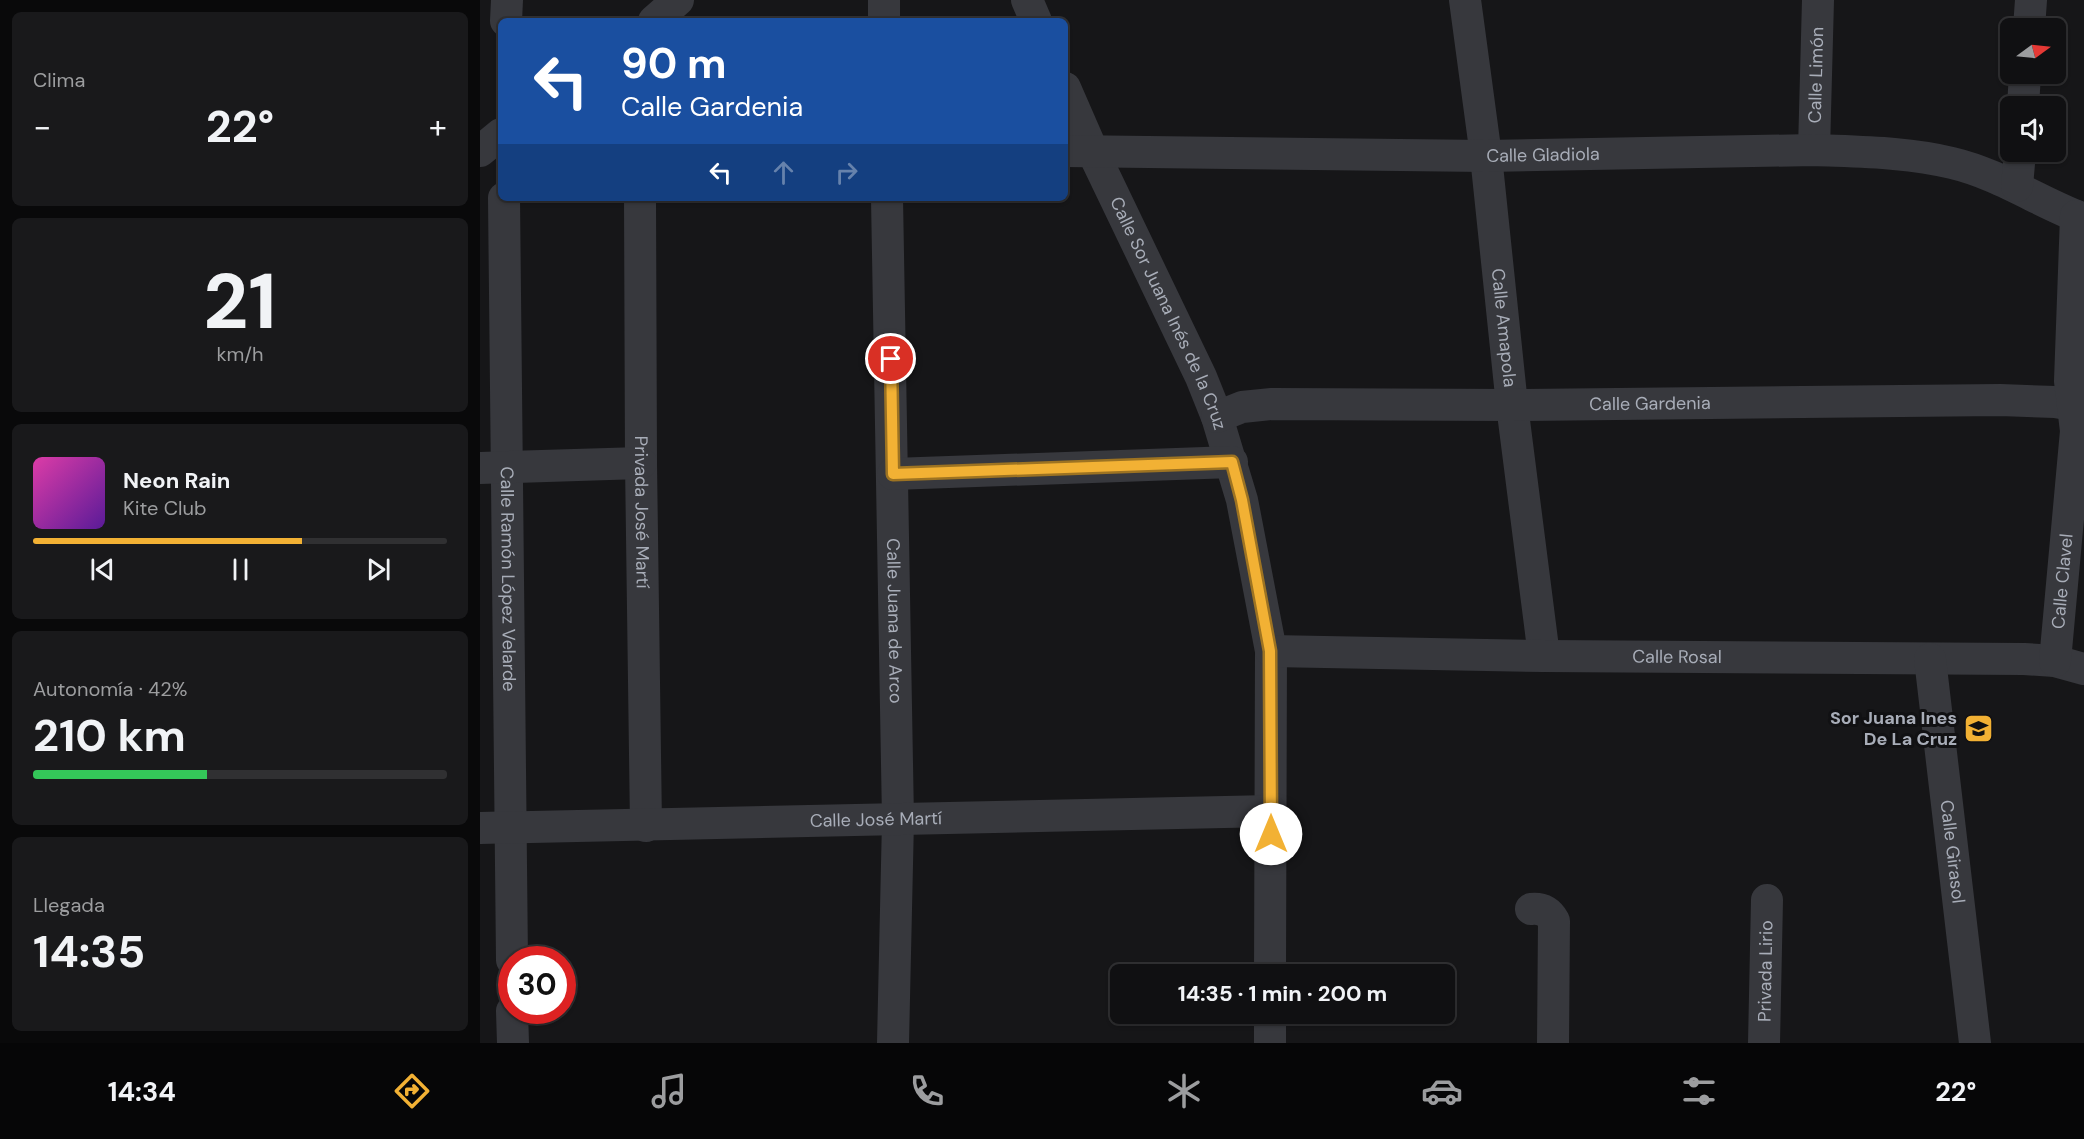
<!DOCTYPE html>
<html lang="es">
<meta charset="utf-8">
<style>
:root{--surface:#101012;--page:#19191b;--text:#f1f3f6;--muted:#9c9d9f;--line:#303032;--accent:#f2b134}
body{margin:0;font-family:"DM Sans",sans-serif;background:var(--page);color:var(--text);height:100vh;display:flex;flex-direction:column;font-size:22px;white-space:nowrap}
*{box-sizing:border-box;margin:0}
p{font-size:20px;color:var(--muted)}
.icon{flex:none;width:33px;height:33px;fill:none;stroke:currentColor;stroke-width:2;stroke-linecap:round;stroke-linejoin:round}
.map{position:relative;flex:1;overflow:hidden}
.panel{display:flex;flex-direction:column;gap:12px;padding:12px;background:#09090a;width:480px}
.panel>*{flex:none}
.banner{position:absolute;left:18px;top:18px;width:570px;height:183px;border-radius:9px;box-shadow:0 2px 4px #0004,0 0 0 2px var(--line);background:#1a4fa0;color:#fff;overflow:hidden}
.needle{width:39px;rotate:75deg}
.fabs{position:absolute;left:1520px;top:18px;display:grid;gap:12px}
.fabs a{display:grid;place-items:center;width:66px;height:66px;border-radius:9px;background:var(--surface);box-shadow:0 2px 4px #0004,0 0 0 2px var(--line);font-size:30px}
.speed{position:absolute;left:18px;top:946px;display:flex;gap:12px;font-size:30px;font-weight:700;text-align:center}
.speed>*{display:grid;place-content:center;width:78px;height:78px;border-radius:50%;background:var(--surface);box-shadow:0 2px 4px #0004,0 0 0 2px var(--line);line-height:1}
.speed .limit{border:9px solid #d22;background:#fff;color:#111}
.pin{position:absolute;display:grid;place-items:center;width:51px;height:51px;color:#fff;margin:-26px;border:3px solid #fff;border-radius:50%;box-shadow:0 2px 6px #0007}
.me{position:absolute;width:66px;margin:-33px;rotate:0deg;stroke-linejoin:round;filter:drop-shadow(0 0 4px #0008)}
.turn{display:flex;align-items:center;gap:21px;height:126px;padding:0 24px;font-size:27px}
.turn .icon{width:78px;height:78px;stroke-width:2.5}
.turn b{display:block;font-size:42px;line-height:51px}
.lanes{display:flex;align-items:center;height:57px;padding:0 24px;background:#0003;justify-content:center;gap:30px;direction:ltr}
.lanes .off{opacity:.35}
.big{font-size:45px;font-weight:700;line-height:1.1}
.panel .card{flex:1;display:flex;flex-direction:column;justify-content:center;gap:9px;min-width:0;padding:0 21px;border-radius:9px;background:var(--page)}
.panel .dial{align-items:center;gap:0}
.dial b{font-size:78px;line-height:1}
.song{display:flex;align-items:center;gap:18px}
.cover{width:72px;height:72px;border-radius:9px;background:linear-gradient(135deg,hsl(320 70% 55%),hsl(270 70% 35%))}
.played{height:6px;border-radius:3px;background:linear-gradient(90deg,var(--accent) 65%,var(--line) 65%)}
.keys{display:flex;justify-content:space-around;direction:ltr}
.heat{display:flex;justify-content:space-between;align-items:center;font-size:33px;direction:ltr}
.charge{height:9px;border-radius:4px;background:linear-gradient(90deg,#34c759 42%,var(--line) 0)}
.trip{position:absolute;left:630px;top:964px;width:345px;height:60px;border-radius:9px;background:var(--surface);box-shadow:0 2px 4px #0004,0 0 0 2px var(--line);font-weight:700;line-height:60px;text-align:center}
.tab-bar{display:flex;height:96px;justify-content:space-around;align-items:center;background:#060607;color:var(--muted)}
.tab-bar .icon{width:42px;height:42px}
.tab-bar .on{color:var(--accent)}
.tab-bar b{font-size:27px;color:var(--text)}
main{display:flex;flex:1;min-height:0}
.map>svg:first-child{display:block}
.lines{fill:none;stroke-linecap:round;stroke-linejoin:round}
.minor{stroke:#37383d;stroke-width:32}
.route-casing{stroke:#9d7322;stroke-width:15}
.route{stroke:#f2b134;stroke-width:10}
.labels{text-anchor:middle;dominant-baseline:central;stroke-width:6;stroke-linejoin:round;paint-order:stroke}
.street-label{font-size:18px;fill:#a8adb8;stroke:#111113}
.poi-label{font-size:18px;font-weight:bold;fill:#a8adb8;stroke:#111113;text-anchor:end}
</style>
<main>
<section class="panel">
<div class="card"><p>Clima</p>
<div class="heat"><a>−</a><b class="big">22°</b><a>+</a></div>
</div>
<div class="card dial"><b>21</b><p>km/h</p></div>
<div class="card">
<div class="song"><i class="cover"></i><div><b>Neon Rain</b><p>Kite Club</p></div></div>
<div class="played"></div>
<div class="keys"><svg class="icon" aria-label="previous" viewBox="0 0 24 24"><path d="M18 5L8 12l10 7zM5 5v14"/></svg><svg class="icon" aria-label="pause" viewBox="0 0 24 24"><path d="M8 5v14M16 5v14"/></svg><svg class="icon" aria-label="next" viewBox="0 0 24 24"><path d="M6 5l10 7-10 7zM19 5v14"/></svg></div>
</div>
<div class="card"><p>Autonomía · 42%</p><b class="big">210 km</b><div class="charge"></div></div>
<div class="card"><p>Llegada</p><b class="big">14:35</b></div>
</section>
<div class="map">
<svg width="1604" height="1043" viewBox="0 0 1604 1043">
<rect width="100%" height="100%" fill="#161618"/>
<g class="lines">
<!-- minor -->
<g class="minor">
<path d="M404,0V21"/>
<path d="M547,0L556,21"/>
<path id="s1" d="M985,0L1006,156L1032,405L1064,656"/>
<path d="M26,21L27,0"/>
<path d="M174,21L198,0"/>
<path d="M1549,28L1551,0"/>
<path id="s2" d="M585,88L612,150L721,377L737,417L762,500L791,651L790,975"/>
<path d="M1543,106L1545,74"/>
<path id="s3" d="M1334,150L1338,0"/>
<path d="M0,151L21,134"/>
<path id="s4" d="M585,151L1006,156L1334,150C1380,152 1427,152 1472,163C1519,174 1559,202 1604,219"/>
<path d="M1537,186L1540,152"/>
<path id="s5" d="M24,198L32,960"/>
<path id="s6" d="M160,198L161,463L166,826"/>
<path id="s7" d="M407,198L418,820L413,1043"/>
<path id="s8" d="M737,417L762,407L792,404L1032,405L1520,400L1575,402L1604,407"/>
<path d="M0,468L161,463"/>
<path d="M413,474L752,462"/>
<path id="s9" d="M791,651L1064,656L1544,659L1575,661L1604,669"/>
<path id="s10" d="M1450,659L1495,1043"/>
<path id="s11" d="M1575,661L1596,431L1590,381L1596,216"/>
<path id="s12" d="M0,828L791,811"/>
<path d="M1051,909C1062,908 1069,912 1074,921L1073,1043"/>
<path d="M32,1011L33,1043"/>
<path d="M790,1043V1014"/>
<path id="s13" d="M1284,1043L1287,900"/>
</g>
</g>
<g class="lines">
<defs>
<path id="route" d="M411,359L413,474L752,462L762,500L790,651L791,834"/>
</defs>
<!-- route casing -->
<use href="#route" class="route-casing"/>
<!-- route -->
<use href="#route" class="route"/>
</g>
<!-- icons -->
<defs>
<symbol id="school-square" viewBox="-11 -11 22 22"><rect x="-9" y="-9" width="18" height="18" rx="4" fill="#f2b134" stroke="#111113"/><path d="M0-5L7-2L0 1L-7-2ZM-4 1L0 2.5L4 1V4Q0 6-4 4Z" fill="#111"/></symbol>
</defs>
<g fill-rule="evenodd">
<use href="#school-square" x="1482" y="712" width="33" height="33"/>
</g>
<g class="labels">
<!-- street labels -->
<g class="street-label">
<text stroke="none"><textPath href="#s3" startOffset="75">Calle Limón</textPath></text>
<text stroke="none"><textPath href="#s4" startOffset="478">Calle Gladiola</textPath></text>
<text stroke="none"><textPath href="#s2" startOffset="248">Calle Sor Juana Inés de la Cruz</textPath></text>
<text stroke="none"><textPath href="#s1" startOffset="330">Calle Amapola</textPath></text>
<text stroke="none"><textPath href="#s8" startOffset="435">Calle Gardenia</textPath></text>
<text stroke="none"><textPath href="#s6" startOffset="314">Privada José Martí</textPath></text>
<text stroke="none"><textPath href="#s5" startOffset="381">Calle Ramón López Velarde</textPath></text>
<text stroke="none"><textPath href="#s11" startOffset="80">Calle Clavel</textPath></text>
<text stroke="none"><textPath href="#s7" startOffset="423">Calle Juana de Arco</textPath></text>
<text stroke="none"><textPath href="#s9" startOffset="406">Calle Rosal</textPath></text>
<text stroke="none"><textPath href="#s12" startOffset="396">Calle José Martí</textPath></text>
<text stroke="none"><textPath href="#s10" startOffset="194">Calle Girasol</textPath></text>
<text stroke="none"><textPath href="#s13" startOffset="72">Privada Lirio</textPath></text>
</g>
<!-- poi labels -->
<g class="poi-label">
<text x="1477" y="718">Sor Juana Ines<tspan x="1477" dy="21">De La Cruz</tspan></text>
</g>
</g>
</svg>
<div class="fabs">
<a><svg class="needle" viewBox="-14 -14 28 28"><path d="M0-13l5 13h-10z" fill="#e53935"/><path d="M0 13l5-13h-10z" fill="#9c9d9f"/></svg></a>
<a><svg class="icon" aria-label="sound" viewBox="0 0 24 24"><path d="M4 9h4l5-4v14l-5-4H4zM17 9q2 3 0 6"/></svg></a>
</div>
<div class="speed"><div class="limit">30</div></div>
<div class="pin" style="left:411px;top:359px;background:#d93025"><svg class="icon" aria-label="arrive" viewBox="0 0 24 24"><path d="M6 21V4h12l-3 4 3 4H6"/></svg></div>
<svg class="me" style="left:791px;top:834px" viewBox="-20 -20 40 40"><circle r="19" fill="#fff"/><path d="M0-13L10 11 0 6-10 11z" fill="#f2b134"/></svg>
<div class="trip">14:35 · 1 min · 200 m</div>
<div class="banner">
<div class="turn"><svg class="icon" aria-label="left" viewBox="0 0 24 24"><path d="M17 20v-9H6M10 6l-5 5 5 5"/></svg><div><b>90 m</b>Calle Gardenia</div></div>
<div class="lanes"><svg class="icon" aria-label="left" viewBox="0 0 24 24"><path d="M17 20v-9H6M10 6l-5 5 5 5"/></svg><svg class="icon off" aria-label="ahead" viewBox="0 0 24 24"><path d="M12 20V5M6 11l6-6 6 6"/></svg><svg class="icon off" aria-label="right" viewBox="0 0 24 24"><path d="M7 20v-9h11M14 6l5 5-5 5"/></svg></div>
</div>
</div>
</main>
<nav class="tab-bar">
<b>14:34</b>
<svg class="icon on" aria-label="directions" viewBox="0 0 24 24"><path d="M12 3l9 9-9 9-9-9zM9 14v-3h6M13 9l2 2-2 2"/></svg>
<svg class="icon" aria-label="music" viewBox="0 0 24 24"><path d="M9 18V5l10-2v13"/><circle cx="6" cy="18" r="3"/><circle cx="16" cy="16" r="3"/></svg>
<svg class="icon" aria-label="phone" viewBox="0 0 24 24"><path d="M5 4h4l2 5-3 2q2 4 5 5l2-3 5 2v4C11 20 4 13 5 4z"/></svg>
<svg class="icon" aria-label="climate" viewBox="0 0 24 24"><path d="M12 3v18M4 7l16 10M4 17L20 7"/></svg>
<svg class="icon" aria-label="car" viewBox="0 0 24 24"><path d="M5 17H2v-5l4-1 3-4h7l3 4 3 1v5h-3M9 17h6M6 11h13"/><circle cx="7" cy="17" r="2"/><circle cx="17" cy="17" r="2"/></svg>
<svg class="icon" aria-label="filters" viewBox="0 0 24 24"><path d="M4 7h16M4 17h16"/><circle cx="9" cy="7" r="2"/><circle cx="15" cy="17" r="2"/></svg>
<b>22°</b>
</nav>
